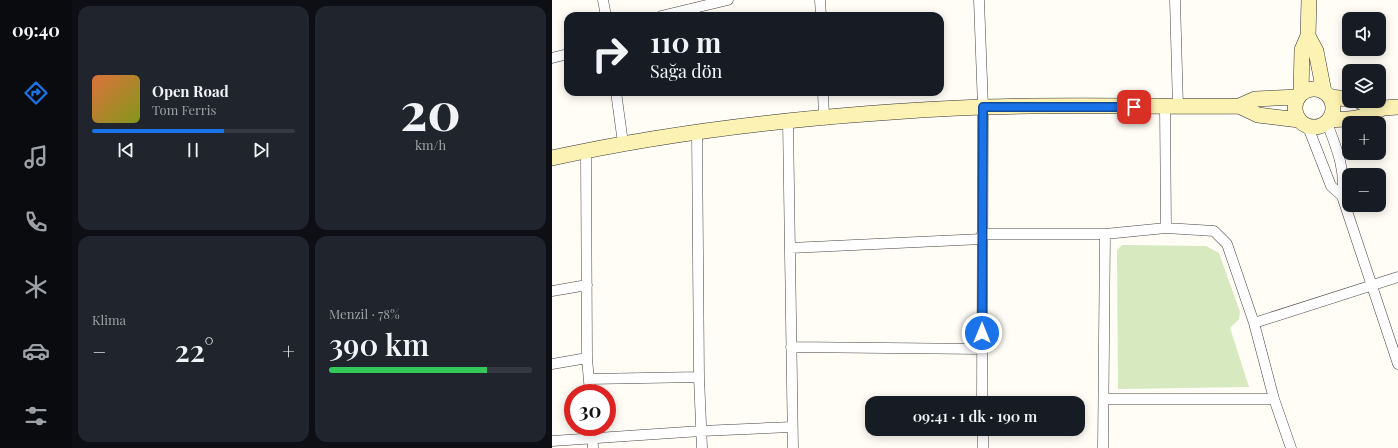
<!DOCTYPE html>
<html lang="tr">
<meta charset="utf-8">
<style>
:root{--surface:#171b24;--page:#20242c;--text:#f1f3f6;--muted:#9ea1a6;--line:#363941;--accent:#1a73e8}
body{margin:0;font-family:"Playfair Display",serif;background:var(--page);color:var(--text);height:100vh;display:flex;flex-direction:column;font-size:15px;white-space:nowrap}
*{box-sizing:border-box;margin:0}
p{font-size:13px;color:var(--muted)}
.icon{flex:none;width:22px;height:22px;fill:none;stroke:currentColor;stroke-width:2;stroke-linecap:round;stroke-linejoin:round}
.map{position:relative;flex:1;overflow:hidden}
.details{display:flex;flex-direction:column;gap:6px;padding:6px;background:#0d0f14;width:480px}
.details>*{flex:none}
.banner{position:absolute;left:12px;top:12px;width:380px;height:84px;border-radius:12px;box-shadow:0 2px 10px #0003;background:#171b24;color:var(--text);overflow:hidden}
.controls{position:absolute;left:790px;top:12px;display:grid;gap:8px}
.controls a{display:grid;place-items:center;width:44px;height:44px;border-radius:8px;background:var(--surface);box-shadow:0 2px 10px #0003;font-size:20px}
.speed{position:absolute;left:12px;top:384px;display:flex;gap:8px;font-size:20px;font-weight:700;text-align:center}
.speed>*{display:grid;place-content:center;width:52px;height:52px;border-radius:50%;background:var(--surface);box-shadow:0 2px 10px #0003;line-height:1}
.speed .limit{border:6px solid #d22;background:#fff;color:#111}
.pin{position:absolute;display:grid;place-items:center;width:34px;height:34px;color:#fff;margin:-17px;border-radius:8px;box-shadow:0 2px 6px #0006}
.me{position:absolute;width:44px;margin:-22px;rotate:0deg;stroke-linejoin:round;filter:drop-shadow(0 0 3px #0008)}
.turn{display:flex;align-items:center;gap:14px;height:84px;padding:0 20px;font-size:18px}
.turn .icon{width:52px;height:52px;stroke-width:2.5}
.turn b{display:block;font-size:28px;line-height:34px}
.big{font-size:30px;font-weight:600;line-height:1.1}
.details .tile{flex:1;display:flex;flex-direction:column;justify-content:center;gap:6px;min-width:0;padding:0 14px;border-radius:12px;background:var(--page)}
.details .dial{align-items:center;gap:0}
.dial b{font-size:52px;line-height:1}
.song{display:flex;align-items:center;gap:12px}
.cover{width:48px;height:48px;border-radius:6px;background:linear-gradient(135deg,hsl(20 70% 55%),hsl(70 70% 35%))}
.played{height:4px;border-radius:2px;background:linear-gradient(90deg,var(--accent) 65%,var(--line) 65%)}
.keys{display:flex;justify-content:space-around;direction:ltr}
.heat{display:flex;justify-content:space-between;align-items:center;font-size:22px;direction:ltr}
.charge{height:6px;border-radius:3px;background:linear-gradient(90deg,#34c759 78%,var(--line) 0)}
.details .tiles{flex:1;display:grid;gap:6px;grid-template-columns:repeat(2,1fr)}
.trip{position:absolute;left:313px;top:396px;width:220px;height:40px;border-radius:12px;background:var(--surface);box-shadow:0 2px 10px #0003;font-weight:600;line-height:40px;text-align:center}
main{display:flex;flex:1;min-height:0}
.tabs{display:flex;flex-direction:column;width:72px;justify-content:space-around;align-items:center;background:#090b0e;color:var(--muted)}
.tabs .icon{width:28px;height:28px}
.tabs .selected{color:var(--accent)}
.tabs b{font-size:18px;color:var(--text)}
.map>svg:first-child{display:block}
.green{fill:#d6e9bf}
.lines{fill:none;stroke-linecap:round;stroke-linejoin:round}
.street-casing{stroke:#444;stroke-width:11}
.secondary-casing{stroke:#333;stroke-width:16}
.street{stroke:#fff;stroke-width:10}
.secondary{stroke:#fcf2b3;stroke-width:15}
.route-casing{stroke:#114b97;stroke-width:10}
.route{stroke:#1a73e8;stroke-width:7}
</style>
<main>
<nav class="tabs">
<b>09:40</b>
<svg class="icon selected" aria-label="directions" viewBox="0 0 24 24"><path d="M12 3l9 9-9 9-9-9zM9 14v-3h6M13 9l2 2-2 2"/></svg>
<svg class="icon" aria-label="music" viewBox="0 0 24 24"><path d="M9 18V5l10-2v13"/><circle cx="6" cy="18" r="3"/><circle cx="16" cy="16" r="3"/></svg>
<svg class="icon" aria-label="phone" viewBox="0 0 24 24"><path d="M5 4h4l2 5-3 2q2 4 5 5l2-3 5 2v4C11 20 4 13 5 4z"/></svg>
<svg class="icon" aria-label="climate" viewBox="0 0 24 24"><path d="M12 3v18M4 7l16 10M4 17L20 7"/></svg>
<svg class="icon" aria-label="car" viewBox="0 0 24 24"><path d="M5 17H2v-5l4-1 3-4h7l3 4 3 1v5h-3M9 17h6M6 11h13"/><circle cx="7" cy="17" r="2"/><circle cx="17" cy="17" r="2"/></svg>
<svg class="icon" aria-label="filters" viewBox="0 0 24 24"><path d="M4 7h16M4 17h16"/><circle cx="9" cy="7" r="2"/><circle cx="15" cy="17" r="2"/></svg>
</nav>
<section class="details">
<div class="tiles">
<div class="tile">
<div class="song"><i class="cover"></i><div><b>Open Road</b><p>Tom Ferris</p></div></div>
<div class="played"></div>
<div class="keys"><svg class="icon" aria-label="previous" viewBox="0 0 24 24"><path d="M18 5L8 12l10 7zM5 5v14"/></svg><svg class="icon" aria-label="pause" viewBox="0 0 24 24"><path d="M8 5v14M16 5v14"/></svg><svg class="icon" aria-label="next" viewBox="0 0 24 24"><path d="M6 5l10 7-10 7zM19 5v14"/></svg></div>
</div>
<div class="tile dial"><b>20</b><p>km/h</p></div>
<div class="tile"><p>Klima</p>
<div class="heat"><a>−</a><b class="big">22°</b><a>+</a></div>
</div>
<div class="tile"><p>Menzil · 78%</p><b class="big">390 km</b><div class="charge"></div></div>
</div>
</section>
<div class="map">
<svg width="846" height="448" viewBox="0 0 846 448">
<rect width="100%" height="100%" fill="#fffdf5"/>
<!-- green -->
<path class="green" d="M570,245L654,246L667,253L688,312L687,319L678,328L697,387L566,389L565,250Z"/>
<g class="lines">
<defs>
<path id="street" d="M51,0L54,16
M268,0L269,16
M427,0L431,107L430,403
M623,0L626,107
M109,16L176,0
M0,58L16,54
M64,92L71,143
M271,92L272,117
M613,107L614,228
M236,122L241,448
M775,123C784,147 794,169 790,196L846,364
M756,127L779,186L790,196
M145,132L147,377L150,448
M34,151L35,358L38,393
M430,234H553L614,228L662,231L675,244L702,323L722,399L739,448
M238,248L430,239
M0,291L35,285
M702,323L846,277
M239,347L430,349
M0,364L35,358
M37,379L147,377
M552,399H722
M40,427L41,448
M431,429V448
M0,441L149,431L240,427
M551,448L553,234"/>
<path id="secondary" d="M756,36L764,51L772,92
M743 108a19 19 0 1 1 38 0a19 19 0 1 1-38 0Z
M749,94L750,50L756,36L757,0
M778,97L797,99
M807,101L831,108L846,107
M687,106L706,115L747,120
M778,120C799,119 811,119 831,108
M0,158C141,127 286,113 430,107C515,104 601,107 687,106L703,99L746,97"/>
</defs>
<!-- street casing -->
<use href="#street" class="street-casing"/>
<!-- secondary casing -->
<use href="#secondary" class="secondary-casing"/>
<!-- street -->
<use href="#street" class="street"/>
<!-- secondary -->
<use href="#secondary" class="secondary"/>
</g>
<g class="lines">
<defs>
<path id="route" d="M430,333L431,107H582"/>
</defs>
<!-- route casing -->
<use href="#route" class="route-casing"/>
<!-- route -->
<use href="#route" class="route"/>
</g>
</svg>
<div class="controls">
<a><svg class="icon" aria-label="sound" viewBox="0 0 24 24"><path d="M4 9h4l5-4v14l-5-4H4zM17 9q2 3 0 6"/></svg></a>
<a><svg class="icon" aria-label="layers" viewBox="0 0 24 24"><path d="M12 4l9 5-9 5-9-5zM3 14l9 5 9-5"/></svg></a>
<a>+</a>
<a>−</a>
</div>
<div class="speed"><div class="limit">30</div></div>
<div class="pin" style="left:582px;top:107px;background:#d93025"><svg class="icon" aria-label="arrive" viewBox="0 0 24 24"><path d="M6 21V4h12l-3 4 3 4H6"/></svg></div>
<svg class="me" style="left:430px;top:333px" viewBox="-20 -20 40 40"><circle r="17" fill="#1a73e8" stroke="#fff" stroke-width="3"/><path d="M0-11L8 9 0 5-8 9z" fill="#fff"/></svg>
<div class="trip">09:41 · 1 dk · 190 m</div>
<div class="banner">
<div class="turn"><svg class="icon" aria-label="right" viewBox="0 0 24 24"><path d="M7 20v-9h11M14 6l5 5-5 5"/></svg><div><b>110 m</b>Sağa dön</div></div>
</div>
</div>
</main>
